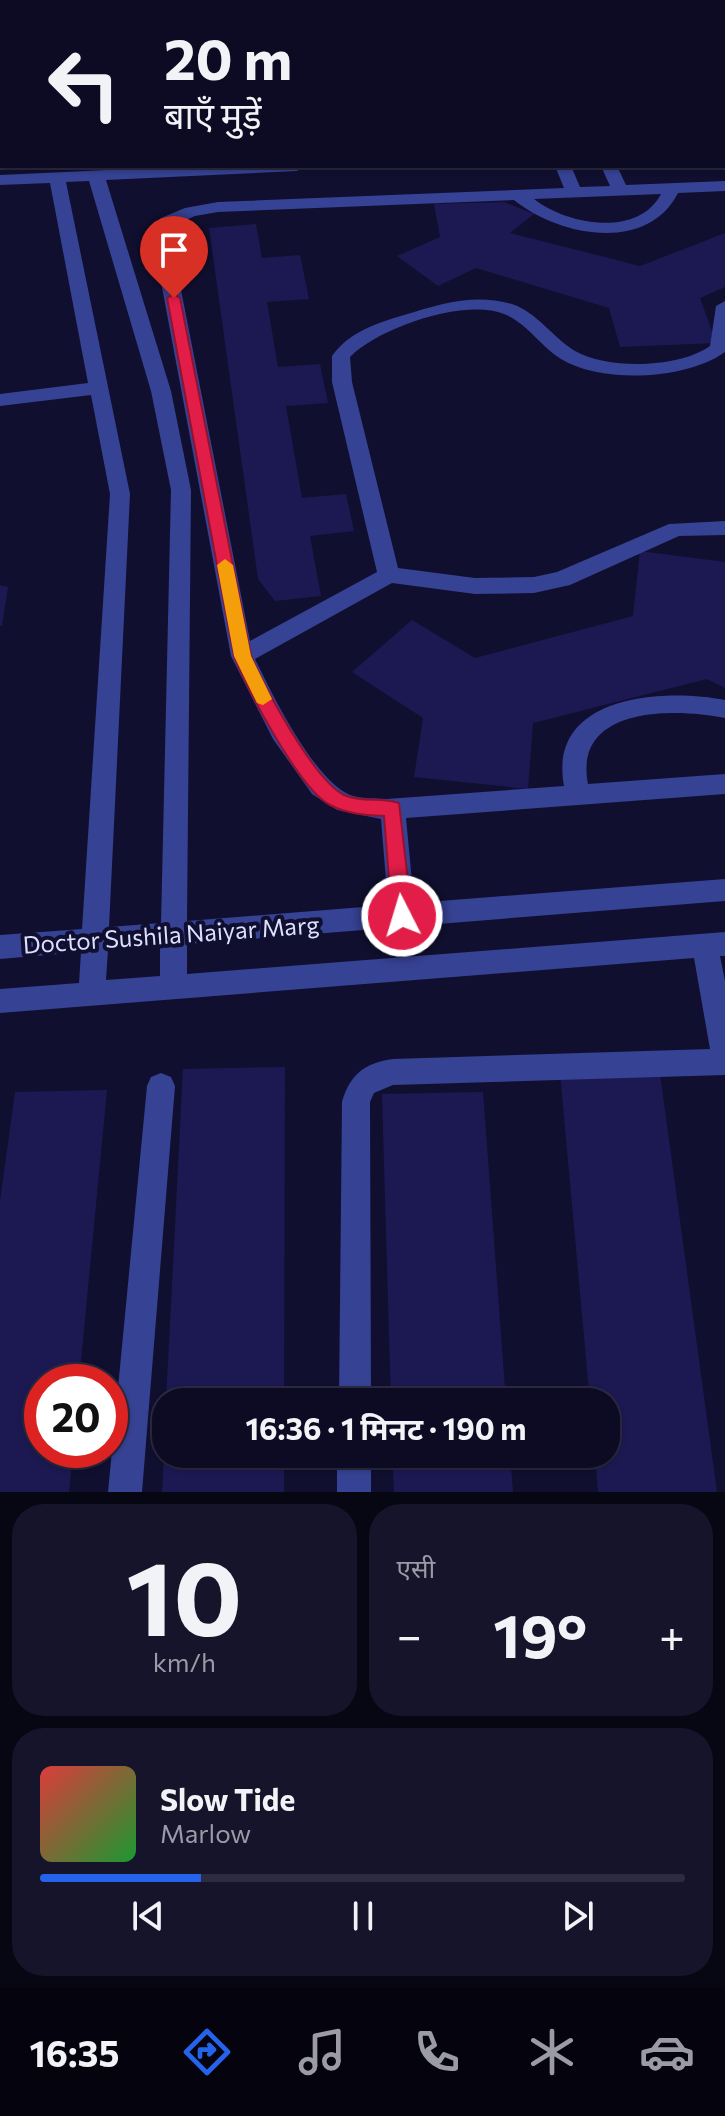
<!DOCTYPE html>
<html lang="hi">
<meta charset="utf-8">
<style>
:root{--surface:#0c0b23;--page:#15142b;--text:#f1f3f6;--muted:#9a9ba6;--line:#2c2b41;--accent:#2563eb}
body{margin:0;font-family:Commissioner,"Noto Sans Devanagari",sans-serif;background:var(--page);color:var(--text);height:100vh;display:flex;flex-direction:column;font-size:30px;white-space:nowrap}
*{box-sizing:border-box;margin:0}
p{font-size:26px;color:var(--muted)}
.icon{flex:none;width:44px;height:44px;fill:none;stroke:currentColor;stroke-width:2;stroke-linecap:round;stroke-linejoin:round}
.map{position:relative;height:1492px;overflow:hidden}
.side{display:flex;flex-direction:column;gap:12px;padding:12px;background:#070613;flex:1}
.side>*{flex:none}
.hud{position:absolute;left:0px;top:0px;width:726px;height:168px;box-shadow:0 2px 6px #0004,0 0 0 2px var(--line);background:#0c0b23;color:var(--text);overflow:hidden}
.speed{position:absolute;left:24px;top:1364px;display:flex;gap:16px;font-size:40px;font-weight:700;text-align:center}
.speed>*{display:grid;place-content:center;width:104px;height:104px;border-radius:50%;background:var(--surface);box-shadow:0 2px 6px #0004,0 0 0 2px var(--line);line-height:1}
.speed .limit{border:12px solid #d22;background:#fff;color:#111}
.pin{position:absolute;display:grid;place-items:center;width:68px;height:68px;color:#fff;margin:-82px -34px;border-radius:50% 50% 50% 0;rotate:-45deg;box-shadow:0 0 8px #0007}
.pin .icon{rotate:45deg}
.me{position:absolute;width:88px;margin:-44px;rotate:355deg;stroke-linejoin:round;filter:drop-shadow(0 0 6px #0008)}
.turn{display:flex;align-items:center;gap:28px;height:168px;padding:0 32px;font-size:36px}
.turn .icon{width:104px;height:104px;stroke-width:2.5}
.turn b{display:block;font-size:56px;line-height:68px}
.big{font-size:60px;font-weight:700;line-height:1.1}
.side .card{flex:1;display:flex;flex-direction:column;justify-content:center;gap:12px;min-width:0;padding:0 28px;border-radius:32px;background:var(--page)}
.side .dial{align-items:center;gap:0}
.dial b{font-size:104px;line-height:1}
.song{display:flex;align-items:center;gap:24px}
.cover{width:96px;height:96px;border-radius:12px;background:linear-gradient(135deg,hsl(0 70% 55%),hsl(130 70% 35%))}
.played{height:8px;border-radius:4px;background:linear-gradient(90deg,var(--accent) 25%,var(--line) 25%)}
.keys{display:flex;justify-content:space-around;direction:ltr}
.heat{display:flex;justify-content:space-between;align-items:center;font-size:44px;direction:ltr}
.side .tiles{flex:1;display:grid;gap:12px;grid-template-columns:1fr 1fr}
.card:last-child{grid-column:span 2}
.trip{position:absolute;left:152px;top:1388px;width:468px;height:80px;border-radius:32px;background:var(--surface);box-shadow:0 2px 6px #0004,0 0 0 2px var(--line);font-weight:700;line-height:80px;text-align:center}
.tabs{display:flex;height:128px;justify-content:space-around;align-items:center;background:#05040e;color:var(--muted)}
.tabs .icon{width:56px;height:56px}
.tabs .on{color:var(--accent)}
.tabs b{font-size:36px;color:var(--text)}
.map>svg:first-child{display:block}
.building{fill:#1c1952}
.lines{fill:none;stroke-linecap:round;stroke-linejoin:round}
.minor{fill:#364293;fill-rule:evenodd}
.route{fill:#e11d48;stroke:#92132f;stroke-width:2}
.slow{fill:#f59e0b}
.labels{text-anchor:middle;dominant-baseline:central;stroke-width:8;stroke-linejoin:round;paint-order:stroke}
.street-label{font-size:24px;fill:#dddfff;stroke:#100f2f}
</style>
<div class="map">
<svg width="725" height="1492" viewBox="0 0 725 1492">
<rect width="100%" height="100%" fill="#100f2f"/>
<!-- building -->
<path class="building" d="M504,202L534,214L510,233L640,266L725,233V287L700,298L716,343L620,347L609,308L476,268L438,286L397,256L440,237L434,204Z
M256,224L262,258L300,255L309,299L267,302L278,367L320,364L328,403L286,406L302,498L346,494L354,531L310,536L321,596L275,601L258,579L209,228Z
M640,551L725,562V688L707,679L533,723L528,789L414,777L423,718L352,672L412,620L475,658L633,616Z
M0,585L8,587L2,626H0Z
M285,1067L284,1402H166L183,1069Z
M560,1073L660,1074L717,1492H598L595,1454H606V1402H590Z
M107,1090L79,1382H42V1450H73L69,1492H0V1201L15,1092Z
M483,1092L506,1402H391L382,1094Z
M164,1454H284V1492H162Z
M392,1454H510L513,1492H394Z"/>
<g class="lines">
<!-- minor -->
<path class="minor" d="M178,0H192V2H178Z
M340,0H354L355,2H341Z
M505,0H519V2H505Z
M708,0H722V2H708Z
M724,17H725V28H724Z
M725,121V131L724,132V122Z
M724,141H725V151H724Z
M0,154H2V164H0Z
M193,166H305L297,171L106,180L171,391L191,490L187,921L388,905L381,819L337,810L312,794L273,739L231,656L153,239L161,218L185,208L218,202L564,188L555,166H571L580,187L610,186L601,166H617L626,185L725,181V191L678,193C647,254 558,236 514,200L218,212L195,216L175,225L171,239L250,641L377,572L332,382V356C349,332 377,323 404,315C440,304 475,293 512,304C538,313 552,337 575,351C609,370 679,368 710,346L716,306L725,301V352C686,380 602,384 561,359C540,346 527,323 504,314C465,298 378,328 350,357L352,382L398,568L475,578L534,577L557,572L669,524L725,521V535L679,536L570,585L534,593L475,594L392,583L255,659C272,694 314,780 350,795C361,799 375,798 387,799L564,786C547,695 663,688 725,700V718C674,708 573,706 588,784L725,774V794L406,818L414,903L725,879V901L187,944V974L725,932V956H720L725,981V1075L393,1085L374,1093L370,1102L371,1402H339L342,1102C350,1074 365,1063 393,1059L710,1049L694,958L0,1013V989L79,983L81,952L0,959V935L82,929L110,494L91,395L0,406V394L88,383L50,183L0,185V175ZM89,181L151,391L171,490L161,923L109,927L130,494L66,182ZM661,194C638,238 567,225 534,199ZM160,946V976L106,980L108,950Z
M161,1073L171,1077L175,1086L142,1492H108L147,1086L151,1077Z
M337,1454H371V1492H337Z"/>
</g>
<!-- route -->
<path class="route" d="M174,294L180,298L251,656C265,688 314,780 344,795C362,803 381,797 399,803L412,916L409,922L402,924L395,922L392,916L384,816C365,815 347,814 330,805C299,789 248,690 234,656L167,298Z"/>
<!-- slow -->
<path class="slow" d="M225,559L233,565L251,656L272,699L263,705L257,703L234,656L217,565Z"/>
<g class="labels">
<!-- street labels -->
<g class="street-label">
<text transform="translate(171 934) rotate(-4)">Doctor Sushila Naiyar Marg</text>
</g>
</g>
</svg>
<div class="speed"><div class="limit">20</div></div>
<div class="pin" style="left:174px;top:298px;background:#d93025"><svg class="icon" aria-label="arrive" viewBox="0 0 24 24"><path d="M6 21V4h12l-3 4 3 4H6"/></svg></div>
<svg class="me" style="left:402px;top:916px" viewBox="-20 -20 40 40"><circle r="17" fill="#e11d48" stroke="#fff" stroke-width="3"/><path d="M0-11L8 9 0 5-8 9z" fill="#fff"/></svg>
<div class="trip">16:36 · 1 मिनट · 190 m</div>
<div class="hud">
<div class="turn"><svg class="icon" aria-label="left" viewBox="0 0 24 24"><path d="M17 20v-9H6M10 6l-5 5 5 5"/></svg><div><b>20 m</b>बाएँ मुड़ें</div></div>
</div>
</div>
<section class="side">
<div class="tiles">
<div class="card dial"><b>10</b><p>km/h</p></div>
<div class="card"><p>एसी</p>
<div class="heat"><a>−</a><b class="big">19°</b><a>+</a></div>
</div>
<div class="card">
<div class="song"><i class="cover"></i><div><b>Slow Tide</b><p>Marlow</p></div></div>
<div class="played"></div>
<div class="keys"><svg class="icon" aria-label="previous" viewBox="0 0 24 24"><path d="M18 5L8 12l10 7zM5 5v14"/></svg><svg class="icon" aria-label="pause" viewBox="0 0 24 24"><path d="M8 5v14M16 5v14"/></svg><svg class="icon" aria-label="next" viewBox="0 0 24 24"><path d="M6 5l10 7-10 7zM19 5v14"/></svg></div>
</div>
</div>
</section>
<nav class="tabs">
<b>16:35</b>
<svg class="icon on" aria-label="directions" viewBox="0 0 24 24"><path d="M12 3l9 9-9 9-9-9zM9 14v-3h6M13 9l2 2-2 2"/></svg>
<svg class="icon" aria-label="music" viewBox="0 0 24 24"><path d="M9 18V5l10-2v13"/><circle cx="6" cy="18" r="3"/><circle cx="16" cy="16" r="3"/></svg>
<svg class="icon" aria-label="phone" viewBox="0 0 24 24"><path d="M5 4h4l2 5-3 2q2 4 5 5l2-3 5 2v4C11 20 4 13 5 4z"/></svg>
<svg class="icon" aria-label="climate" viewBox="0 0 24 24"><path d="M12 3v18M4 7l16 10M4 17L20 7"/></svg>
<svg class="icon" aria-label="car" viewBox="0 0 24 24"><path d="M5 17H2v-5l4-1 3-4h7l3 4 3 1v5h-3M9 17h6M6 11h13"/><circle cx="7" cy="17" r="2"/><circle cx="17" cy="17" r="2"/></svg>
</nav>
